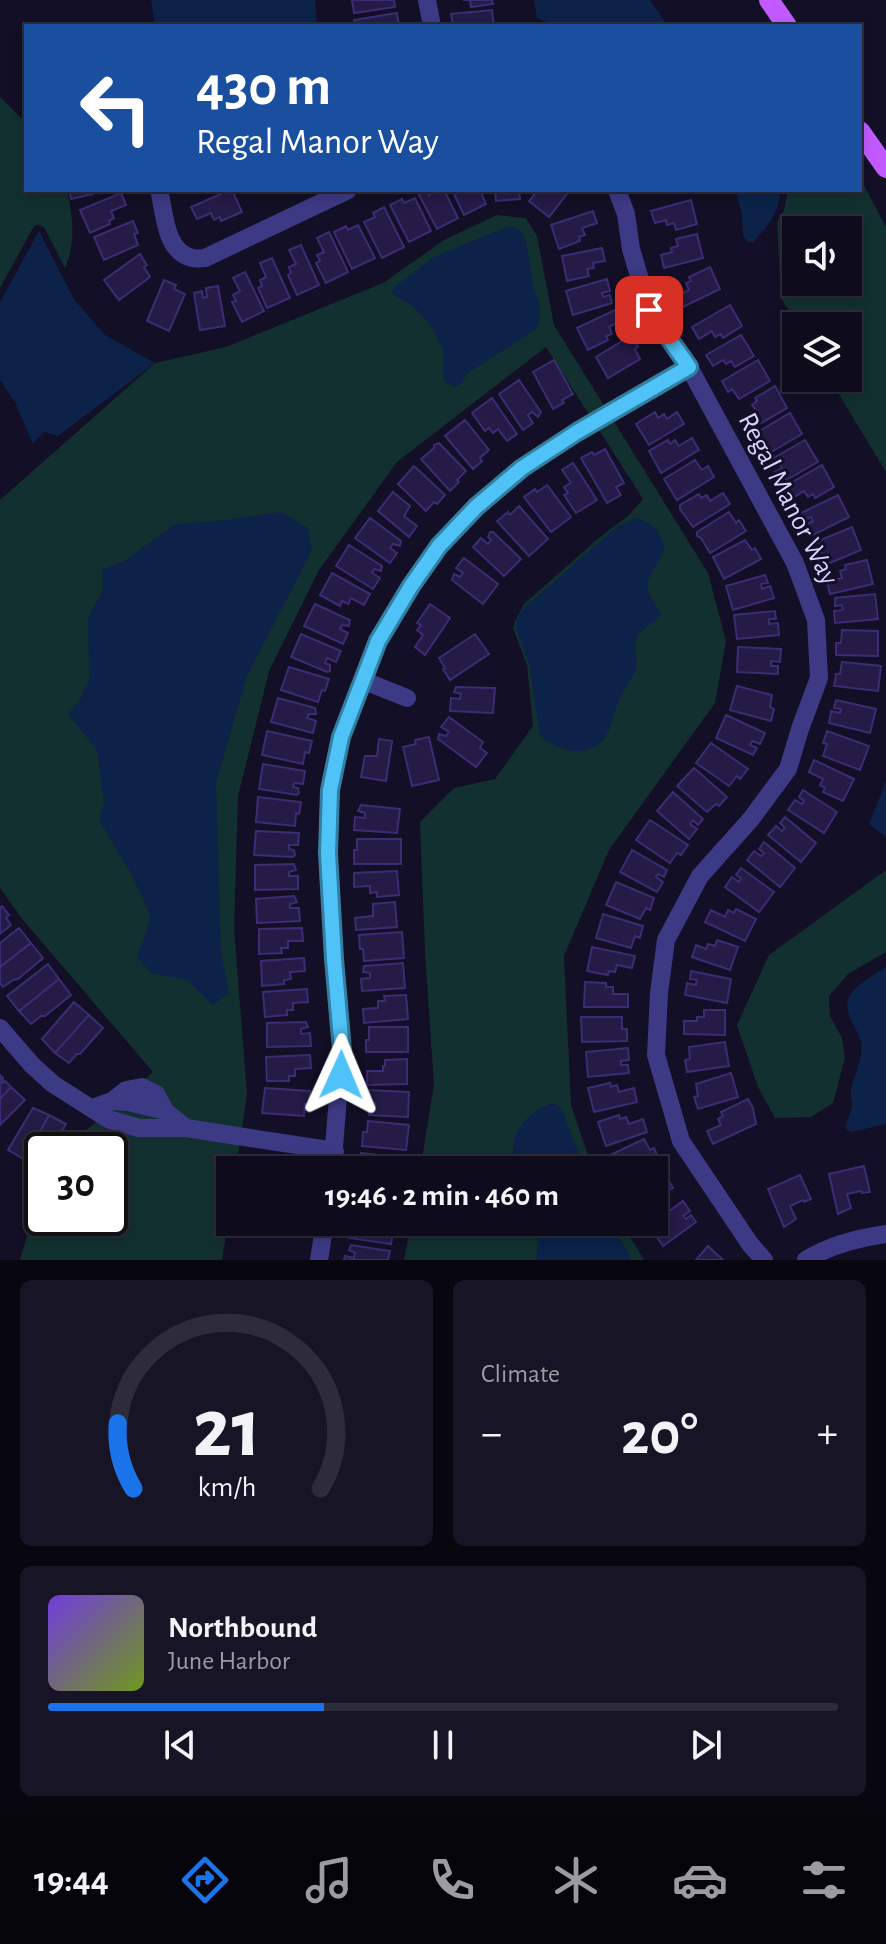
<!DOCTYPE html>
<meta charset="utf-8">
<style>
:root{--surface:#0e0b1c;--page:#171425;--text:#f1f3f6;--muted:#9b9ba3;--line:#2e2b3b;--accent:#1a73e8}
body{margin:0;font-family:"Alegreya Sans",sans-serif;background:var(--page);color:var(--text);height:100vh;display:flex;flex-direction:column;font-size:30px;white-space:nowrap}
*{box-sizing:border-box;margin:0}
p{font-size:26px;color:var(--muted)}
.icon{flex:none;width:44px;height:44px;fill:none;stroke:currentColor;stroke-width:2;stroke-linecap:round;stroke-linejoin:round}
.map{position:relative;height:1260px;overflow:hidden}
.details{display:flex;flex-direction:column;gap:20px;padding:20px;background:#08060f;flex:1}
.details>*{flex:none}
.hud{position:absolute;left:24px;top:24px;width:838px;height:168px;border-radius:0px;box-shadow:0 4px 12px #0003,0 0 0 2px var(--line);background:#1a4fa0;color:#fff;overflow:hidden}
.buttons{position:absolute;left:782px;top:216px;display:grid;gap:16px}
.buttons a{display:grid;place-items:center;width:80px;height:80px;border-radius:0px;background:var(--surface);box-shadow:0 4px 12px #0003,0 0 0 2px var(--line);font-size:40px}
.speed{position:absolute;left:24px;top:1132px;display:flex;gap:16px;font-size:40px;font-weight:700;text-align:center}
.speed>*{display:grid;place-content:center;width:104px;height:104px;border-radius:50%;background:var(--surface);box-shadow:0 4px 12px #0003,0 0 0 2px var(--line);line-height:1}
.speed .limit{border:4px solid #111;border-radius:12px;background:#fff;color:#111}
.pin{position:absolute;display:grid;place-items:center;width:68px;height:68px;color:#fff;margin:-34px;border-radius:16px;box-shadow:0 4px 12px #0006}
.me{position:absolute;width:88px;margin:-44px;rotate:1deg;stroke-linejoin:round;filter:drop-shadow(0 0 6px #0008)}
.turn{display:flex;align-items:center;gap:28px;height:168px;padding:0 40px;font-size:36px}
.turn .icon{width:104px;height:104px;stroke-width:2.5}
.turn b{display:block;font-size:56px;line-height:68px}
.big{font-size:60px;font-weight:600;line-height:1.1}
.details .card{flex:1;display:flex;flex-direction:column;justify-content:center;gap:12px;min-width:0;padding:0 28px;border-radius:12px;background:var(--page)}
.details .dial{align-items:center;gap:0}
.dial svg{height:208px;overflow:visible;fill:none;stroke:var(--line);stroke-width:7;stroke-linecap:round;text-anchor:middle}
.dial text{fill:var(--text);stroke:none}
.song{display:flex;align-items:center;gap:24px}
.cover{width:96px;height:96px;border-radius:12px;background:linear-gradient(135deg,hsl(260 70% 55%),hsl(80 70% 35%))}
.played{height:8px;border-radius:4px;background:linear-gradient(90deg,var(--accent) 35%,var(--line) 35%)}
.keys{display:flex;justify-content:space-around;direction:ltr}
.heat{display:flex;justify-content:space-between;align-items:center;font-size:44px;direction:ltr}
.details .tiles{flex:1;display:grid;gap:20px;grid-template-columns:1fr 1fr}
.card:last-child{grid-column:span 2}
.trip{position:absolute;left:216px;top:1156px;width:452px;height:80px;border-radius:0px;background:var(--surface);box-shadow:0 4px 12px #0003,0 0 0 2px var(--line);font-weight:600;line-height:80px;text-align:center}
.tab-bar{display:flex;height:128px;justify-content:space-around;align-items:center;background:#06040b;color:var(--muted)}
.tab-bar .icon{width:56px;height:56px}
.tab-bar .on{color:var(--accent)}
.tab-bar b{font-size:36px;color:var(--text)}
.map>svg:first-child{display:block}
.green{fill:#12302f;fill-rule:evenodd}
.water{fill:#0c2248}
.building{fill:#241b47;stroke:#3b2d73;stroke-width:2}
.lines{fill:none;stroke-linecap:round;stroke-linejoin:round}
.minor{stroke:#3d3a85;stroke-width:18}
.major{stroke:#c25bff;stroke-width:20}
.route-casing{stroke:#337fa1;stroke-width:20}
.route{stroke:#4fc3f7;stroke-width:14}
.labels{text-anchor:middle;dominant-baseline:central;stroke-width:6;stroke-linejoin:round;paint-order:stroke}
.street-label{font-size:28px;fill:#d9d4ff;stroke:#130f26}
</style>
<div class="map">
<svg width="886" height="1260" viewBox="0 0 886 1260">
<rect width="100%" height="100%" fill="#130f26"/>
<!-- green -->
<path class="green" d="M0,97L26,123V190H67C73,217 76,242 65,268L44,227L38,225L34,226L0,288Z
M860,178L886,227V472L829,378H848V326H798L781,298L777,222L784,210L787,195L786,190H860ZM848,230V282H796V230Z
M497,215L526,218L537,236L554,325L708,573L726,641L715,703L609,850L564,956L571,1105L593,1170H420L434,1085L425,953L420,822L454,788L495,779L533,726L527,665L513,628L515,621L524,604L600,537L628,516L643,499L546,347L397,462L319,570L269,671L238,796L234,928L247,1094L236,1170H230V1209L222,1260H20L42,1186V1218H110V1150H61L101,1118L153,1072L23,920L0,888V500L155,363L226,347L383,283L444,240Z
M886,870V952L848,974L829,996L830,1016L842,1038L845,1058L833,1103L811,1117L775,1118L758,1087L737,1025L769,955Z
M411,1222H621L644,1260H404Z"/>
<!-- water -->
<path class="water" d="M151,0H315L317,26H155Z
M534,0H650L668,26H557L537,18Z
M735,190H779C783,209 766,227 754,242H747L743,235L742,214Z
M507,227L517,228L522,233L526,241L533,284L540,305V321L535,330L469,372L461,383L455,387C435,381 447,364 442,349C437,332 423,313 408,303C402,299 397,298 392,293L394,287L434,257Z
M39,231L74,299L105,335L155,363L58,436L44,432L33,444L15,402L0,380V302Z
M281,512L308,528L312,550L247,676L216,783L221,951L229,993L213,1005L187,980L151,973L137,957L151,917L132,875L99,820L104,804L97,750L68,714L80,700L89,680L88,618L103,590L102,569L123,562L175,524L227,520Z
M635,518C643,519 650,523 656,530C678,554 647,565 648,587C648,596 657,606 661,615C654,623 644,627 638,636C632,647 638,656 636,667C633,679 624,689 619,700C614,711 612,725 606,736C591,760 558,752 540,736L529,664L516,627C516,615 524,606 534,599L618,526Z
M886,781V837L869,824Z
M886,967V1124L851,1132L845,1128C847,1120 852,1112 852,1104C852,1095 850,1101 851,1091C853,1075 864,1060 861,1042C858,1028 844,1015 848,1000C852,985 874,976 886,967Z
M554,1103L562,1109L585,1170H521C519,1166 516,1163 514,1158C508,1133 531,1108 554,1103Z
M525,1222H610L629,1254V1260H536L538,1242Z"/>
<!-- building -->
<path class="building" d="M352,0H394L395,7L354,13Z
M463,0H492L493,4L471,7L470,0Z
M492,10L494,26H453L451,14Z
M397,13L399,26H355L354,20Z
M69,190H92L93,194L71,199Z
M230,190H232L242,212L221,221L220,217L214,220L211,213L197,219L191,207Z
M424,190H426L429,195L432,193L431,190H444L458,218L437,229L418,193Z
M452,190H480L486,204L464,215Z
M495,190H519L520,199L496,201Z
M538,190H570L549,217L529,201Z
M121,193L126,205L111,211L114,218L109,221L110,224L90,233L80,210Z
M415,198L431,231L409,242L390,205L402,199L404,203Z
M691,200L697,224L676,230L674,223L667,225L666,220L655,223L651,211Z
M384,207L404,247L382,258L364,222L375,217L373,213Z
M593,211L597,223L582,228L585,235L579,237L580,241L559,249L551,225Z
M133,221L138,233L134,234L138,245L104,260L94,237Z
M358,225L375,258L352,269L334,232L346,226L348,230Z
M329,232L348,272L326,283L316,263L320,261L317,255L324,252L317,238Z
M697,234L703,258L664,268L661,255L672,252L671,248L678,246L676,239Z
M301,245L319,285L297,295L288,275L291,273L289,267L296,264L289,250Z
M602,248L605,261L593,263L594,268L587,269L589,276L567,281L562,256Z
M140,254L147,265L144,267L150,277L119,300L104,280Z
M272,258L290,298L267,308L258,288L262,286L260,280L266,277L260,263Z
M710,267L720,289L681,308L675,297L689,290L686,283L691,281L689,277Z
M245,272L264,311L242,322L232,302L236,301L233,295L240,291L233,278Z
M607,279L610,291L602,293L603,297L610,295L612,303L573,315L566,291Z
M164,280L176,285L174,289L185,294L169,331L147,321Z
M218,286L225,326L200,330L194,293L202,291L203,298L207,297L206,288Z
M730,305L742,326L723,338L721,334L715,337L712,331L699,339L692,327Z
M617,309L622,320L609,327L612,334L606,336L608,340L588,350L577,328Z
M632,335L638,347L635,349L640,359L608,378L596,357Z
M741,335L754,356L735,367L731,361L726,364L723,360L713,366L706,355Z
M554,360L573,394L562,400L564,403L553,409L533,372Z
M758,360L770,381L739,399L732,389L728,392L722,381Z
M519,380L541,412L538,417L532,412L528,415L533,423L523,430L499,394Z
M775,386L787,408L749,430L742,418L756,410L752,405L757,401L755,398Z
M492,398L517,434L507,441L498,429L493,433L489,428L485,431L472,413Z
M655,412L658,418L664,414L667,419L677,412L684,424L649,445L636,424Z
M790,413L802,434L766,455L760,445L764,442L758,432Z
M465,420L489,450L480,458L482,461L473,469L445,436Z
M692,438L699,450L661,473L649,451L668,440L670,444L675,440L679,446Z
M805,440L818,462L781,483L775,472L782,468L780,464L774,467L770,460Z
M439,443L466,471L457,480L459,482L450,491L421,459L434,448V445Z
M605,449L624,483L616,487L621,495L607,503L581,458L592,452L594,455Z
M695,460L702,470L708,466L714,477L677,500L664,479Z
M573,463L597,500L576,513L564,495L568,493L564,487L571,483L562,470Z
M822,465L834,487L815,498L813,494L808,497L804,491L791,499L784,487Z
M414,466L445,495L437,504L434,502L426,511L398,484Z
M547,485L571,517L551,532L524,497L535,489L537,492Z
M393,492L410,506L404,516L417,526L409,537L378,511Z
M723,493L730,504L693,527L680,509V505L699,494L701,498L707,495L710,501Z
M838,495L849,517L811,536L805,525L813,521L811,517L805,520L801,513Z
M519,506L548,539L529,556L497,521L508,512L510,515Z
M729,512L736,523L739,520L746,531L710,553L701,538L697,536V532Z
M370,518L401,541L400,546L393,544L390,548L397,553L390,563L355,538Z
M852,527L861,550L823,566L818,555L822,553L818,541Z
M490,532H493L521,559L504,576L473,547L481,538L488,544L491,540L488,537Z
M745,540L752,550L755,548L761,559L724,579L713,557Z
M349,545L382,566L381,571L374,569L372,573L380,578L373,589L336,566Z
M464,558L498,584L483,604L452,580L454,574L460,577L463,573L456,568Z
M867,560L873,584L830,594L827,582L842,578L840,571L846,569L845,565Z
M332,573L370,594L364,605L351,598L348,604L342,601L340,606L320,595Z
M765,575L768,583L761,584L762,589L770,586L774,598L733,610L726,586Z
M875,594L878,619L835,623L834,611L843,610L842,605L835,606V598Z
M315,604L350,620L349,626L342,625L340,629L348,633L343,644L304,626Z
M430,604L450,618L425,655L415,647L423,635L417,630L421,625L417,623Z
M775,611L776,619H769V624L778,623L779,635L737,639L734,615Z
M842,630L878,631V656L836,655V643H841Z
M301,634L341,651L336,662L327,658L325,663L330,665V671L327,672L291,657Z
M475,634L489,654L450,680L443,669L445,668L439,658Z
M738,647L781,649L780,662L771,661V666H778V674L737,672Z
M842,662L881,666L878,691L834,686L836,674H840Z
M289,667L329,679L325,691L322,690L318,702L281,690Z
M737,686L772,695L770,707L774,709L771,721L730,710Z
M456,687L495,688L493,713L450,711L451,698L460,699L461,694L454,692Z
M278,698L315,708L316,714H309L307,718L316,721L313,733L271,722Z
M836,700L876,709L870,733L829,723L831,711L840,713L841,709L834,708Z
M726,715L765,733L760,744L752,741L750,745L757,748L753,755L716,738Z
M449,717L483,742L480,748L487,753L476,767L438,739L439,734L446,736L449,732L441,727Z
M267,731L312,741L309,753L305,752L303,764L262,755Z
M827,731L869,746L860,770L823,756L827,744L823,743Z
M429,737L439,780L412,786L403,747L416,744L415,740Z
M379,739L392,741L386,781L361,777L365,756H377Z
M711,743L748,769L740,779L737,776L729,786L696,763Z
M814,760L854,779L843,801L823,792L825,788L820,785L823,779L809,772Z
M263,764L305,771L303,784L294,783L293,787L298,788L299,793L297,795L259,789Z
M694,768L727,797L719,806L716,804L707,812L677,786Z
M803,790L837,812L824,833L788,810L795,800L802,804L804,801L799,797Z
M673,792L703,819L698,825L693,820L690,824L697,829L689,839L657,811Z
M258,797L301,802L299,814L296,813L295,826L256,822Z
M361,805L400,809L397,833L354,830L355,817L365,818V813L358,811Z
M785,817L816,843L801,862L768,835L776,826L782,831L785,828L780,823Z
M650,820L688,845L681,855L677,853L670,863L636,840Z
M256,831L299,833L298,845H289V849L294,850L295,855L293,857L254,855Z
M357,839H401V864H354V850H357Z
M764,842L795,868L780,887L747,860L754,851L761,856L764,853L759,849Z
M632,850L667,870L664,877L658,874L656,877L663,882L657,892L620,872Z
M294,864L296,870L289,872V876H298V889L255,890V865Z
M741,868L774,892L759,912L725,887L732,877L739,882L741,878L736,875Z
M397,871L399,895L377,897V892L370,893V886L354,887V873Z
M616,882L654,898L650,910L646,908L640,919L606,905Z
M294,896L297,902L290,904V908H299L300,921L257,923L256,899Z
M395,902L397,927L356,930L355,918L373,916V904Z
M2,906L9,915L6,918L11,925L0,934V907Z
M736,909L756,919L745,941L705,922L711,910L725,917L728,910L734,913Z
M603,914L643,926L640,938L635,936L631,948L596,938Z
M19,928L31,943L0,967V943Z
M302,928L303,941H288V948H281L282,953L259,954V929Z
M402,932L404,958L364,961L363,949H360L359,935Z
M717,940L738,947L730,970L692,957L696,945L706,949L708,944L715,946Z
M31,943L43,958L18,979L13,980L3,987L0,983V967Z
M592,947L635,956L632,968L617,965L615,972L609,971L608,975L587,971Z
M304,958L305,971L290,972L291,979L284,980V984L262,986L261,961Z
M403,963L405,988L362,991L361,979L370,978V973L363,972L364,966Z
M48,964L59,979L19,1011L7,996Z
M691,971L731,979L727,1003L685,995L687,983L696,985L697,980L690,979Z
M59,979L71,995L45,1016H41L31,1024L19,1011Z
M585,982L606,983V987H613V994H628V1007H584Z
M307,989L308,1002L293,1003V1010H287V1015L265,1017L263,992Z
M406,995L408,1019L364,1023L363,1009L378,1008V1001H385L384,996Z
M74,1002L89,1015L55,1053L42,1039Z
M704,1010H725V1035L684,1034V1021H697V1017H704Z
M89,1015L103,1028L80,1054H77L69,1063L55,1053Z
M581,1017H622V1029H627V1041L582,1042Z
M306,1022L308,1027L301,1029V1034L310,1033L311,1046L267,1047V1023Z
M369,1027H408V1052H366V1040H369Z
M725,1042L729,1066L687,1072L685,1060L690,1059L689,1047Z
M628,1048L629,1060L621,1061V1065H628L629,1073L588,1077L586,1052Z
M310,1055L311,1068L295,1069V1076H289V1081H267L266,1057Z
M407,1059V1084L367,1085V1071H383V1066H385V1060Z
M731,1073L738,1097L698,1109L694,1097L698,1096L696,1084Z
M0,1075L3,1078L2,1083L5,1081L11,1087L0,1099Z
M610,1083L611,1087L617,1085L619,1092L634,1088L637,1102L594,1112L588,1088Z
M11,1087L25,1100L0,1125V1099Z
M265,1088L310,1091L309,1104H305L304,1116L262,1113Z
M366,1090L409,1092L408,1117L369,1115L368,1109L375,1108V1103L366,1102Z
M748,1099L753,1108L756,1124L713,1144L707,1131L721,1125L718,1119L723,1116L721,1112Z
M33,1108L49,1115L25,1160L8,1150Z
M49,1115L66,1124L52,1150H42V1168L25,1160Z
M619,1115L620,1119L626,1117L629,1124L643,1119L647,1132L606,1146L598,1122Z
M368,1121L409,1125L406,1150L362,1146L363,1132H367Z
M644,1139L650,1150L654,1148L659,1159L637,1170H615L608,1156Z
M361,1153L404,1158L402,1170H368V1166L359,1165Z
M662,1166L668,1176L660,1181L663,1184L669,1181L673,1188L654,1199V1170Z
M864,1166L870,1192L862,1193L861,1191L847,1194L851,1208L838,1214L829,1174Z
M800,1175L811,1199L804,1202L803,1200L790,1206L796,1219L784,1227L768,1189Z
M683,1201L690,1211L683,1216L686,1219L691,1215L696,1222L663,1246L649,1226Z
M354,1222H395L391,1244L349,1238L351,1224L354,1225Z
M351,1245L390,1251L388,1260H344L345,1256L354,1258L355,1253L349,1250Z
M708,1246L723,1260H696Z"/>
<g class="lines">
<!-- minor -->
<path class="minor" d="M427,0L432,26
M159,190C165,212 164,251 192,258C196,259 201,258 205,258L348,190
M617,190L626,214L631,249L649,310L689,367L795,563L816,620L819,678L800,729L788,769L751,819L700,876L666,940L659,993L656,1055L681,1141L750,1244L764,1260
M362,680L407,698
M0,1028L32,1065L53,1084L108,1119L139,1128H186L335,1151
M112,1101L126,1090L142,1087L156,1094L165,1111
M93,1108L112,1101L129,1102L165,1111L186,1128
M332,1170L342,1050L334,959L328,853L330,790L341,737L378,641L411,586L439,546L476,507L522,468L577,432L689,367
M319,1260L325,1222
M806,1260C830,1245 859,1238 886,1234"/>
<!-- major -->
<path class="major" d="M769,0L787,26
M860,131L886,168"/>
</g>
<g class="lines">
<defs>
<path id="route" d="M341,1075L342,1050L334,959L328,853L330,790L341,737L378,641L411,586L439,546L476,507L522,468L577,432L689,367L649,310"/>
</defs>
<!-- route casing -->
<use href="#route" class="route-casing"/>
<!-- route -->
<use href="#route" class="route"/>
</g>
<g class="labels">
<!-- street labels -->
<g class="street-label">
<text transform="translate(788 499) rotate(63)">Regal Manor Way</text>
</g>
</g>
</svg>
<div class="buttons">
<a><svg class="icon" aria-label="sound" viewBox="0 0 24 24"><path d="M4 9h4l5-4v14l-5-4H4zM17 9q2 3 0 6"/></svg></a>
<a><svg class="icon" aria-label="layers" viewBox="0 0 24 24"><path d="M12 4l9 5-9 5-9-5zM3 14l9 5 9-5"/></svg></a>
</div>
<div class="speed"><div class="limit">30</div></div>
<div class="pin" style="left:649px;top:310px;background:#d93025"><svg class="icon" aria-label="arrive" viewBox="0 0 24 24"><path d="M6 21V4h12l-3 4 3 4H6"/></svg></div>
<svg class="me" style="left:341px;top:1075px" viewBox="-20 -20 40 40"><path d="M0-17L14 15 0 8-14 15z" fill="#4fc3f7" stroke="#fff" stroke-width="4"/></svg>
<div class="trip">19:46 · 2 min · 460 m</div>
<div class="hud">
<div class="turn"><svg class="icon" aria-label="left" viewBox="0 0 24 24"><path d="M17 20v-9H6M10 6l-5 5 5 5"/></svg><div><b>430 m</b>Regal Manor Way</div></div>
</div>
</div>
<section class="details">
<div class="tiles">
<div class="card dial"><svg viewBox="0 0 100 80">
<path d="M14 69A42 42 0 1 1 86 69"/>
<path d="M14 69A42 42 0 0 1 8 44" stroke="#1a73e8"/>
<text x="50" y="56" font-size="32" font-weight="700">21</text>
<text x="50" y="72" font-size="11">km/h</text>
</svg></div>
<div class="card"><p>Climate</p>
<div class="heat"><a>−</a><b class="big">20°</b><a>+</a></div>
</div>
<div class="card">
<div class="song"><i class="cover"></i><div><b>Northbound</b><p>June Harbor</p></div></div>
<div class="played"></div>
<div class="keys"><svg class="icon" aria-label="previous" viewBox="0 0 24 24"><path d="M18 5L8 12l10 7zM5 5v14"/></svg><svg class="icon" aria-label="pause" viewBox="0 0 24 24"><path d="M8 5v14M16 5v14"/></svg><svg class="icon" aria-label="next" viewBox="0 0 24 24"><path d="M6 5l10 7-10 7zM19 5v14"/></svg></div>
</div>
</div>
</section>
<nav class="tab-bar">
<b>19:44</b>
<svg class="icon on" aria-label="directions" viewBox="0 0 24 24"><path d="M12 3l9 9-9 9-9-9zM9 14v-3h6M13 9l2 2-2 2"/></svg>
<svg class="icon" aria-label="music" viewBox="0 0 24 24"><path d="M9 18V5l10-2v13"/><circle cx="6" cy="18" r="3"/><circle cx="16" cy="16" r="3"/></svg>
<svg class="icon" aria-label="phone" viewBox="0 0 24 24"><path d="M5 4h4l2 5-3 2q2 4 5 5l2-3 5 2v4C11 20 4 13 5 4z"/></svg>
<svg class="icon" aria-label="climate" viewBox="0 0 24 24"><path d="M12 3v18M4 7l16 10M4 17L20 7"/></svg>
<svg class="icon" aria-label="car" viewBox="0 0 24 24"><path d="M5 17H2v-5l4-1 3-4h7l3 4 3 1v5h-3M9 17h6M6 11h13"/><circle cx="7" cy="17" r="2"/><circle cx="17" cy="17" r="2"/></svg>
<svg class="icon" aria-label="filters" viewBox="0 0 24 24"><path d="M4 7h16M4 17h16"/><circle cx="9" cy="7" r="2"/><circle cx="15" cy="17" r="2"/></svg>
</nav>
